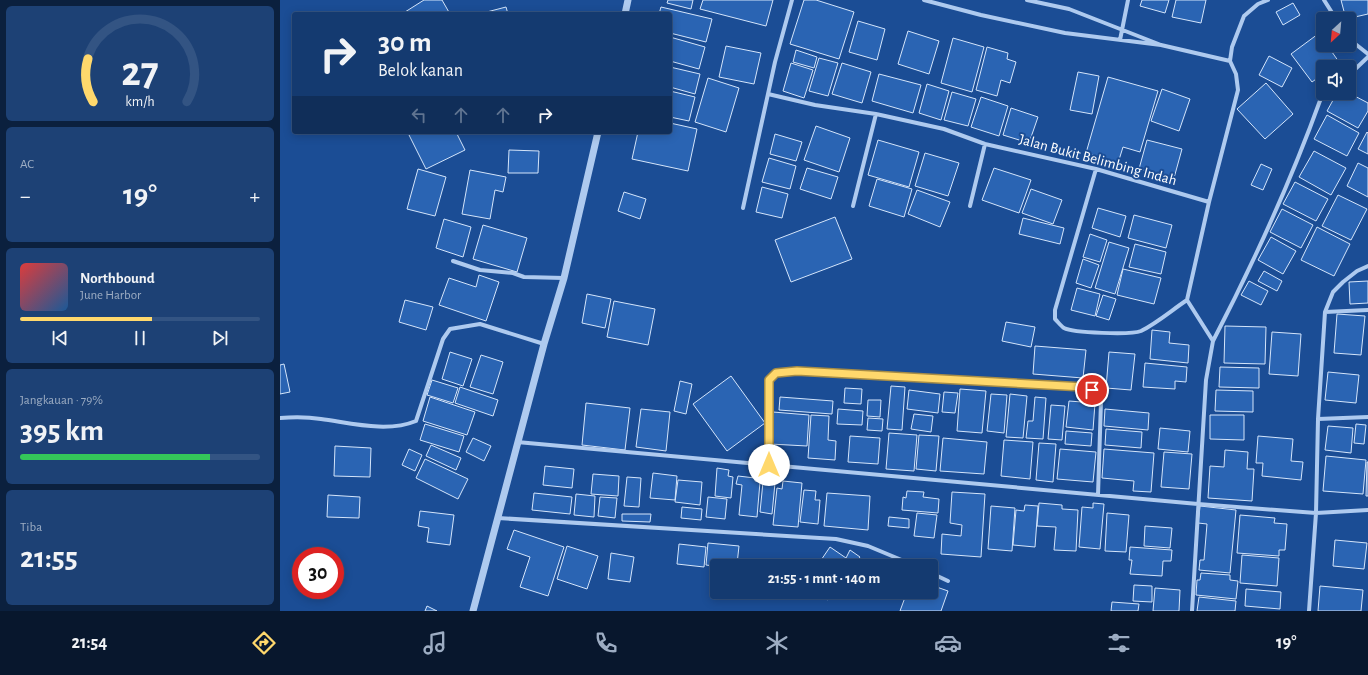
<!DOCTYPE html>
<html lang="id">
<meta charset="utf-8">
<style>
:root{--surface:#143a70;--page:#1d4175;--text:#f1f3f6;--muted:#9dadc3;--line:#335483;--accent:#ffd86c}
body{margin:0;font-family:"Alegreya Sans",sans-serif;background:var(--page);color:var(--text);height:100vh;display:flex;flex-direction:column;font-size:15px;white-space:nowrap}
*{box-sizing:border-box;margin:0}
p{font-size:13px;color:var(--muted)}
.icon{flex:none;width:22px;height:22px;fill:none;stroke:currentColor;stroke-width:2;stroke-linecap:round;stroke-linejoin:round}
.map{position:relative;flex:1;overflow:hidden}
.sheet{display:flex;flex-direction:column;gap:6px;padding:6px;background:#0b203e;width:280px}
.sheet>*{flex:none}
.top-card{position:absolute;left:12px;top:12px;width:380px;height:122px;border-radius:4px;box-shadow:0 2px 10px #0003,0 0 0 1px var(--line);background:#143a70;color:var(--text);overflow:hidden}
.needle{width:26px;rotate:206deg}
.tools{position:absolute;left:1036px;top:12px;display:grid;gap:8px}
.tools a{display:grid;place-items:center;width:40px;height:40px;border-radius:4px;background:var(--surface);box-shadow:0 2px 10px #0003,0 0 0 1px var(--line);font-size:20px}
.speed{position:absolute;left:12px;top:547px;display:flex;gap:8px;font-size:20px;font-weight:700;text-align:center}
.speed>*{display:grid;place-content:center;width:52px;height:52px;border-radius:50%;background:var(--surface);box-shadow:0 2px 10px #0003,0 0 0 1px var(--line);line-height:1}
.speed .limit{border:6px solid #d22;background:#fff;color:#111}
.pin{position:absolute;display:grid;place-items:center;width:34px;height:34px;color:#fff;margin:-17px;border:2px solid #fff;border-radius:50%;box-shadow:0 1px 4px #0007}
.me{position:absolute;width:44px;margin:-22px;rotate:0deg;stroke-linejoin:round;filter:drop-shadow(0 0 3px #0008)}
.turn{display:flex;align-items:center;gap:14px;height:84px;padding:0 20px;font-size:18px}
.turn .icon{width:52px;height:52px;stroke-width:2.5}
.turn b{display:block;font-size:28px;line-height:34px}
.lanes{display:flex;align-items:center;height:38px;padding:0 20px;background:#0003;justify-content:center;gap:20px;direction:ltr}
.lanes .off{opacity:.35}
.big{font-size:30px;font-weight:700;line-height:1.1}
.sheet .widget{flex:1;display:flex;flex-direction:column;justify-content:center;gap:6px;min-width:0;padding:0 14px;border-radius:6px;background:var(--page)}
.sheet .dial{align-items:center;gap:0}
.dial svg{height:104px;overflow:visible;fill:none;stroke:var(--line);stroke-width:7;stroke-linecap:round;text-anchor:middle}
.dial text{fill:var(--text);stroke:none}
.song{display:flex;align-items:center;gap:12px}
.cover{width:48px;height:48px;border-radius:6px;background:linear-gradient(135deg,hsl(0 70% 55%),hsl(210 70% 35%))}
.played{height:4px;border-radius:2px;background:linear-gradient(90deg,var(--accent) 55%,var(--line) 55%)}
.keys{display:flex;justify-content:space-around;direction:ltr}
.heat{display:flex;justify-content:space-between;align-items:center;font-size:22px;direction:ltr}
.charge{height:6px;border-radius:3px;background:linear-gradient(90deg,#34c759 79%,var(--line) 0)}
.trip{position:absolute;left:430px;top:559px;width:228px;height:40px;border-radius:4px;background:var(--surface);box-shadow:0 2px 10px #0003,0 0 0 1px var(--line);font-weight:700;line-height:40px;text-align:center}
.menu{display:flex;height:64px;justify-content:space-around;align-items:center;background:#08172d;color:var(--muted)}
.menu .icon{width:28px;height:28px}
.menu .active{color:var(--accent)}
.menu b{font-size:18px;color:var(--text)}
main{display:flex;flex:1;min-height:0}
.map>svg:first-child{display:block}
.building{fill:#2a64b3;stroke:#d4e5fb}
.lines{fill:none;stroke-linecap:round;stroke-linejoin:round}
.minor{stroke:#aecaef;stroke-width:4}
.tertiary{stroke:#aecaef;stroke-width:7}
.route-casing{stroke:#a68c46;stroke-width:10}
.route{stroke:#ffd86c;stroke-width:7}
.labels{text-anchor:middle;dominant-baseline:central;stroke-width:4;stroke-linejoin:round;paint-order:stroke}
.street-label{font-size:15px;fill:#fff;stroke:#1b4d95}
</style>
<main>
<section class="sheet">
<div class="widget dial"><svg viewBox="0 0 100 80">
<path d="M14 69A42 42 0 1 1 86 69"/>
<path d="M14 69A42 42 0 0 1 10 36" stroke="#ffd86c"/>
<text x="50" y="56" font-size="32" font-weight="700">27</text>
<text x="50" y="72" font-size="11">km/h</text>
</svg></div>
<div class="widget"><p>AC</p>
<div class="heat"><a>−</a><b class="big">19°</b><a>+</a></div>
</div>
<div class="widget">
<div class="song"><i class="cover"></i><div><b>Northbound</b><p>June Harbor</p></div></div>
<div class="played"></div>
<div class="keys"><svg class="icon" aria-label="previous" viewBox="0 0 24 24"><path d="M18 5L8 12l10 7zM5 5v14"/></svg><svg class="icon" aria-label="pause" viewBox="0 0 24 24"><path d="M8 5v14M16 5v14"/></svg><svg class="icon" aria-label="next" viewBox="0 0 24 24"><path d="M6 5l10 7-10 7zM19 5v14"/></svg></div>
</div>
<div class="widget"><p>Jangkauan · 79%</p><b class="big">395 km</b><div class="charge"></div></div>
<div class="widget"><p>Tiba</p><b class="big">21:55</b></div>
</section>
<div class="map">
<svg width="1088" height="611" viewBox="0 0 1088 611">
<rect width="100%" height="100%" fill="#1b4d95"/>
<!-- building -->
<path class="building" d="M144,0H162L170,14H126L125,12Z
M388,0H413L411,9L387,3Z
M423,0H493L486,26L420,9Z
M524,0H536L574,12L559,59L510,44Z
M862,0H889L885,13L860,6Z
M896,0H926L921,23L892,17Z
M1061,0H1088V14L1066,19Z
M1013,3L1020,15L1003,25L996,12Z
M226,7L228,14H199Z
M381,7L432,19L426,42L390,33V14H379Z
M578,21L605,29L597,60L569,52Z
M628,31L659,41L649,74L618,64Z
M1038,34L1043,40V45H1047L1059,62L1052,67H1043V74L1032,82L1011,54Z
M390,37L425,47L419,69L390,61Z
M673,38L704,47L692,92L661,83Z
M446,46L481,53L474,84L439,77Z
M707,47L728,53L727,59L736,62L730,83L721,80L717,96L696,90Z
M516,50L537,57L534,68L513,62Z
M989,56L1012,68L1002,87L979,75Z
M539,58L558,63L548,96L529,91Z
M511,63L533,70L524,98L503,91Z
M562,63L591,72L582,103L552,94Z
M390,67L420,74L415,94L390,87Z
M798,72L819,76L812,114L790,110Z
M599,74L641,85L633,113L592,101Z
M828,77L878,91L860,152L843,147L838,163L806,153Z
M428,78L459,88L446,132L415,122Z
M986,83L1013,114L985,139L957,109Z
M647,84L669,91L661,120L639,113Z
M882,89L910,99L899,131L871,121Z
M390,91L415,97L409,121L390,117Z
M672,92L696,99L688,126L664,120Z
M1057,93H1069L1088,103V111L1078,128L1047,111Z
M701,97L728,106L719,136L691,127Z
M731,108L758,117L749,143L723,135Z
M1047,115L1079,133L1067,156L1034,139Z
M390,123L417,129L408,171L352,159L358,132H390Z
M536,126L570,138L559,172L524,160Z
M135,132H176L185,150L146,169L129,135Z
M1087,132L1088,133V154L1078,149Z
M495,134L522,142L516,161L490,154Z
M598,140L639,152L629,187L588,175Z
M867,140L902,149L894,178L859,169Z
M229,150L259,151L258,173H228Z
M1034,151L1066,168L1051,195L1019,177Z
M645,153L679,163L668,196L635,186Z
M489,158L516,166L510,189L482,182Z
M1078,163L1088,168V197L1067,186Z
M981,164L992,169L983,190L971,185Z
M527,168L558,177L551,199L520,189Z
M714,168L751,180L739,213L702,200Z
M138,169L166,177L155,216L127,209Z
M190,170L226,177L223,192L215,190L210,219L182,214Z
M597,179L632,189L624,217L589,206Z
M1015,182L1048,199L1036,221L1003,204Z
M482,187L508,194L502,218L476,212Z
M751,189L782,200L773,224L742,213Z
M637,190L670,202L660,227L628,214Z
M344,192L366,199L360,219L338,211Z
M1058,195L1087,209L1071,240L1042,226Z
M818,208L846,216L840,237L812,228Z
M1002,209L1033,225L1021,248L990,232Z
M854,215L892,225L886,248L848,238Z
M555,217L572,259L511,282L495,240Z
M743,218L784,228L780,244L739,234Z
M164,219L191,227L183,257L156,248Z
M203,225L247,238L237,272L193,259Z
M1037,227L1070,244L1054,276L1021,260Z
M810,234L827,240L820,262L803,257Z
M991,237L1016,251L1003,274L978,260Z
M829,242L849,248L835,294L815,288Z
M855,244L886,252L881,274L849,267Z
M803,259L819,265L811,288L796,283Z
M843,269L881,278L874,304L837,295Z
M984,271L1002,281L997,291L978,281Z
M199,275L219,282L206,321L159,305L169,278L196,287Z
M969,281L988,291L981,305L961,295Z
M1088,281V303L1070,304L1069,282Z
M797,288L820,294L815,316L791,310Z
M307,294L331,299L325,328L302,323Z
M823,295L836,299L829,320L816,316Z
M125,300L153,307L146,330L119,322Z
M334,301L375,309L368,345L327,337Z
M1057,314L1085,316L1081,355L1054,353Z
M726,322L755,327L751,347L722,341Z
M945,326L986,327L985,364L944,363Z
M872,330L890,332L889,343L909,345L908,363L870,359Z
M992,332L1021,334L1018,376L989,374Z
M755,346L806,350L803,378L753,374Z
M170,352L192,359L183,386L162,379Z
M829,352L855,354L851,390L826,388Z
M201,355L223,362L213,394L190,387Z
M865,363L907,367L906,382L895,381V389L863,387Z
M4,364L10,392L0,394V365Z
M940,367L979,368V388L939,387Z
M1048,372L1079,375L1076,403L1045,400Z
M451,376L485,423L447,451L413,404Z
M152,380L178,388L173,403L147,395Z
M400,381L412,384L406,414L394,411Z
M611,386L625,387L622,430L607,429Z
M180,387L218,400L213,416L175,403Z
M565,388L582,389L581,404L564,403Z
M680,389L706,391L702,433L677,431Z
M629,390L660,394L658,413L627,409Z
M936,390L973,391V412L935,411Z
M664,392L678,393L675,413L662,412Z
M711,394L727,395L724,433L707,431Z
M730,394L747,396L743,438L726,437Z
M150,397L195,412L187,435L143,421Z
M500,397L553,401L552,414L499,410Z
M755,397L766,398L763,439L746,438L748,421H753Z
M588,400H601L600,417L587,416Z
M789,401L815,403L813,430L786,427Z
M306,403L350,408L345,450L302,445Z
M771,405L785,406L782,440L768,439Z
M361,409L390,412L386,451L356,447Z
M558,409L583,411L582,425L557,424Z
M825,409L869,413L868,430L824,426Z
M493,412L529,415L527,446L490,444Z
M634,414L653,416L651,432L631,429Z
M531,415L549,416L548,440L556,441L555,460L528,458Z
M930,415H964V440L930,439Z
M588,418L603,419L602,431L587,430Z
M145,424L184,436L179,452L140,440Z
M1076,424L1086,425L1084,444L1074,443Z
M1048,426L1073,428L1071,453L1045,450Z
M880,428L910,431L908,452L878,449Z
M826,429L862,432L861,448L825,445Z
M786,431L812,433L811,446L785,444Z
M609,433L637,435L634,471L606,469Z
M639,435L659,436L656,471L636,469Z
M570,436L600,438L598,464L568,462Z
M978,436L1013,439L1011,461L1023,462L1021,480L982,476L983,463H976Z
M193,438L211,446L204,461L186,452Z
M663,438L707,442L704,474L660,471Z
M724,440L753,442L750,479L721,476Z
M759,443L776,444L773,482L756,480Z
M151,445L181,458L176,470L146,456Z
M55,446L91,448L90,477L54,476Z
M129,449L142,455L135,471L122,465Z
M780,449L816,452L813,482L777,479Z
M824,449L874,453L871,492L853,491L854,481L822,478Z
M945,450L968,452L967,469H974L972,501L928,498L930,466L944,467Z
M884,452L912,454L909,489L881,487Z
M1046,456L1086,460L1083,494L1043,491Z
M145,459L188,479L178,499L136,478Z
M1087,462H1088V496H1086Z
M265,466L294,469L292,488L263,485Z
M437,468L449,470L448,476L453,477L451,498L435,496Z
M373,473L397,476L395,500L370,498Z
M313,474L339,476L338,496L311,494Z
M458,476L475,478V481L480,482L477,517L459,515L462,485L456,484Z
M347,477L361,478L359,507L344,506Z
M398,480L422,482L420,505L395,502Z
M503,481L522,483L518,527L493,525L497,488L502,489Z
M483,482L495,483L492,514L480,512Z
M524,490L536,491L535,500H540L538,524L520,522Z
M627,491L644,492L643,497L659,499L658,513L622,510L623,497L626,498Z
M672,492L705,494L701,557L661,554L662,534L681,536L682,525L670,523Z
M254,493L292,497L290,514L252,510Z
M547,493L590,496L588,530L544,526Z
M296,494L315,496L314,517L294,515Z
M48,495L80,497L79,518L47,517Z
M320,497L337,498L335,518L318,516Z
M428,497L447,499L445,519L426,517Z
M759,503L782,505V509L798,510L796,551L774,550L776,527L757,526Z
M813,503L824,504L820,549L799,547L802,507L813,508Z
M745,505L758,506L755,547L733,545L736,510L744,511Z
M711,506L735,508L732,551L708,549Z
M920,506L956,510L950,573L919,570L920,560H924L927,524L918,523Z
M402,507L422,509L421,520L401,518Z
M140,511L174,515L170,545L147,542L149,528L138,526Z
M637,513L657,515L654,538L634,536Z
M827,513L849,515L846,552L825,551Z
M342,514H371L370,522L342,521Z
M960,515L995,518L994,523L1007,524L1005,550H999V556L957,553Z
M609,517L629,519V528L608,526Z
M865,526L892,528L890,548L864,546Z
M234,530L284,547L268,596L240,587L250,557L227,549Z
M1055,540L1087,543L1084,569L1053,566Z
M428,543L459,546L457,564L447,563V566H437V578H433L434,566L426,565Z
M399,544L426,547L424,567L397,564Z
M287,546L318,556L307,589L277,579Z
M550,547L566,558L570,550L580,557L573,566H537Z
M850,547L892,550L891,561H883L882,576L850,574L852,560H849Z
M331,553L354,557L350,582L328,579Z
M962,555L999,558L997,586L960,583Z
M921,573L950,575V580L958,581L956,599L916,595L917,580H920Z
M651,585L668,591L661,611H620L627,592H651Z
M854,585L872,586V602L853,601Z
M1040,586L1083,590L1081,611H1038Z
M875,588L900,590L899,611H873Z
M966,589L1001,592L1000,609L965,606Z
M536,592H554L548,600Z
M919,597L956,601L955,611H917Z
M832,602L859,604L858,611H831Z
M147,606L157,611H145Z"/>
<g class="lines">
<!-- minor -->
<path class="minor" d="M644,0L701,15L785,33L881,45
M747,0L789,9L881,45L950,61
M1044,0L1056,19
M1069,39L1088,54
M840,40L848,0
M1069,75L1088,57
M488,94L535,105L596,114L664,129L705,144L816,169L929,202L958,90L956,74L950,61L952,47L964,16L978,4L988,0
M816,169L775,310V319C778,322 781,326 784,328C793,333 851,335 861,331C877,323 892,310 907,300
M573,206L596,114
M690,206L705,144
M463,208L495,62L512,0
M173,261L200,270L233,273L244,277L284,278
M1045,312L1088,310
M933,341C974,262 1011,181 1041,98L1046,93
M0,418C13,417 28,417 41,419C71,423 107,433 136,421L163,339L170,329L200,324L264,344
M1038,419L1088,417
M237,442L918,504L1036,513L1088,510
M489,465V380L496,373L517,371L804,387L812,390L821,401L818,495
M218,518L556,539L588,546L636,566
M651,573L668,581
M912,611L926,380L933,341L907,300L929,202
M1029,611L1036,513L1038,419L1045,312L1053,292L1063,282L1077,271L1088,266"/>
<!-- tertiary -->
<path class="tertiary" d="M345,14L348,0
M193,611L264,344L284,278L318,132"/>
</g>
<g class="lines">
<defs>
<path id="route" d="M489,465V380L496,373L517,371L804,387L812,390"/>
</defs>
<!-- route casing -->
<use href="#route" class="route-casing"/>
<!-- route -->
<use href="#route" class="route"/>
</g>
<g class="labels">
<!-- street labels -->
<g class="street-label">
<text transform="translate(818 160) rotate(15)">Jalan Bukit Belimbing Indah</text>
</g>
</g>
</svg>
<div class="tools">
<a><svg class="needle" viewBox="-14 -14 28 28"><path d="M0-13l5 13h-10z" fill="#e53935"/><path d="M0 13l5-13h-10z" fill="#9dadc3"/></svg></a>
<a><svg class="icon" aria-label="sound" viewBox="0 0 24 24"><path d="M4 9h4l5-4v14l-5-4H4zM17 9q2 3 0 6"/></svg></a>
</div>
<div class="speed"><div class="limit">30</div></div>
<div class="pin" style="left:812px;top:390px;background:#d93025"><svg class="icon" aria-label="arrive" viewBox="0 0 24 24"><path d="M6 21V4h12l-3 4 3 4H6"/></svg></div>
<svg class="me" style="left:489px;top:465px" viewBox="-20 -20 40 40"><circle r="19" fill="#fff"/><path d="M0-13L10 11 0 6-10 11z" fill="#ffd86c"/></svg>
<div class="trip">21:55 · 1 mnt · 140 m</div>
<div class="top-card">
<div class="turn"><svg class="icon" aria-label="right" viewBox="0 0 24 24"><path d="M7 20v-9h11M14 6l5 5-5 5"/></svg><div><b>30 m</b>Belok kanan</div></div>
<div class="lanes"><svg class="icon off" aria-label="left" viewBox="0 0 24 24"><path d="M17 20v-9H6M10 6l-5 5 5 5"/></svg><svg class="icon off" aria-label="ahead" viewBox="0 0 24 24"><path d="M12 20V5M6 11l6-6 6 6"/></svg><svg class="icon off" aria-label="ahead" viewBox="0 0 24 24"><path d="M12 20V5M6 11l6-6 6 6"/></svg><svg class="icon" aria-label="right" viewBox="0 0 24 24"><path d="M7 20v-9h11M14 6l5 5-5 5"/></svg></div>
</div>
</div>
</main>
<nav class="menu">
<b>21:54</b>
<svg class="icon active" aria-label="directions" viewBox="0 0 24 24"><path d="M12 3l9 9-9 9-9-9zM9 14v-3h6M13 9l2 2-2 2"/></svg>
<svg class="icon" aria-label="music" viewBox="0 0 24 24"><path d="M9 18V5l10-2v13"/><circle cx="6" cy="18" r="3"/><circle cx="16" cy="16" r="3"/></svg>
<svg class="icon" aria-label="phone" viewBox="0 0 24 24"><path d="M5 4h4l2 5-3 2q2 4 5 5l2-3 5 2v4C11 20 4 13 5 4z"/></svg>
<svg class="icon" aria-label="climate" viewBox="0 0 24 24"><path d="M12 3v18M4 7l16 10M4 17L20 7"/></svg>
<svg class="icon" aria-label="car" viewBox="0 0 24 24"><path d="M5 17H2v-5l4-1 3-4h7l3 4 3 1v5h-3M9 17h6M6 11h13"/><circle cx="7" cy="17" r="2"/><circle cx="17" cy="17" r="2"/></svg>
<svg class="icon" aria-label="filters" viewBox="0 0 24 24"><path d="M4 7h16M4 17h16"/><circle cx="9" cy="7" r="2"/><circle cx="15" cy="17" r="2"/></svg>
<b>19°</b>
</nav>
